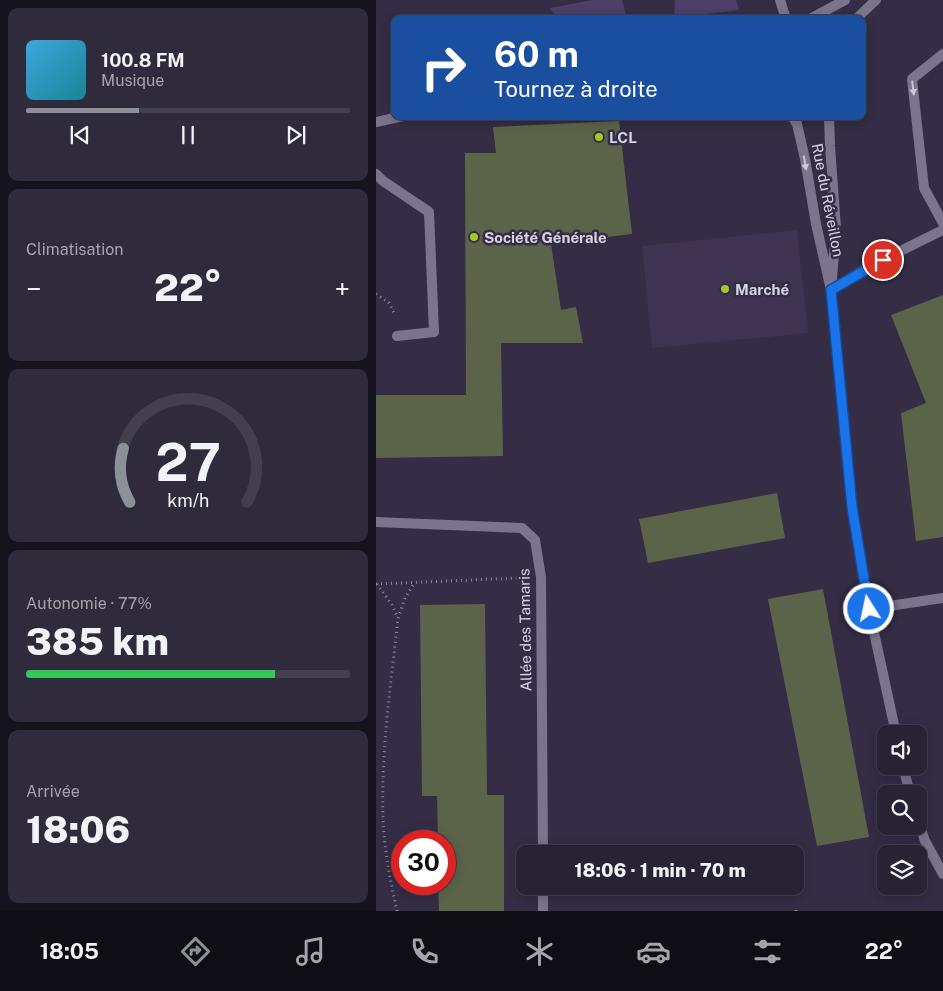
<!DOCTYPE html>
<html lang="fr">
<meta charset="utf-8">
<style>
:root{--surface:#272234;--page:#2f2a3c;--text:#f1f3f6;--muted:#a4a4ac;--line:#433f4f;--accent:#8c9099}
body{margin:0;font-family:"Public Sans",sans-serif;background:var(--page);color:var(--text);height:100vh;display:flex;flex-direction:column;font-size:19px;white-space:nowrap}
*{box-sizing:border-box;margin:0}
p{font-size:16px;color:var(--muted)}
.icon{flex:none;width:28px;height:28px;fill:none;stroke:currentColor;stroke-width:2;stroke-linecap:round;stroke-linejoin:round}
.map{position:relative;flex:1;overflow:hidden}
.panel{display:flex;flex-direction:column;gap:8px;padding:8px;background:#15131d;width:376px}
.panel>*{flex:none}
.top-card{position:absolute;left:15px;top:15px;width:475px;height:105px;border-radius:10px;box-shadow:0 2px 12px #0003,0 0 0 1px var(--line);background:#1a4fa0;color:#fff;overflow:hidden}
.tools{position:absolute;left:501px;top:725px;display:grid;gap:10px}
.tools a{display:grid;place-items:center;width:50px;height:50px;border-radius:10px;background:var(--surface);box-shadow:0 2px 12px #0003,0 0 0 1px var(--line);font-size:25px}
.speed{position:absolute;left:15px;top:830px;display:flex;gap:10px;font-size:25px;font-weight:700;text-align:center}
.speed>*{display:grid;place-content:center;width:65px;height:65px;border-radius:50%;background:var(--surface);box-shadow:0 2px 12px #0003,0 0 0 1px var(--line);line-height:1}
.speed .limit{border:8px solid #d22;background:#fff;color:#111}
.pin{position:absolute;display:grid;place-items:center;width:42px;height:42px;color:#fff;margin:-21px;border:2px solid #fff;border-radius:50%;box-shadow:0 1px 5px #0007}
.me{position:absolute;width:55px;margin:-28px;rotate:350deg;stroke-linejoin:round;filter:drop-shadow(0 0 4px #0008)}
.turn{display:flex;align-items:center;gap:18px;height:105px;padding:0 20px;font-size:22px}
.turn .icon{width:65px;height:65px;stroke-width:2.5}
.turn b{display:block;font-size:35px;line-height:42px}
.big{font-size:38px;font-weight:800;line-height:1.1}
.panel .card{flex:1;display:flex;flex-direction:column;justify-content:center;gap:8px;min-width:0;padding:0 18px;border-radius:10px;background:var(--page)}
.panel .dial{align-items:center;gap:0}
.dial svg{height:130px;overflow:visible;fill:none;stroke:var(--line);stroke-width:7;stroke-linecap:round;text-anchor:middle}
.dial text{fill:var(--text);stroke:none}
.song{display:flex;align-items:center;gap:15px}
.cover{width:60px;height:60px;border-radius:8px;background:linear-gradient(135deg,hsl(200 70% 55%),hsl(190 70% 35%))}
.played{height:5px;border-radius:2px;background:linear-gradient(90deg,var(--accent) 35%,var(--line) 35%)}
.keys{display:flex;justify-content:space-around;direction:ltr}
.heat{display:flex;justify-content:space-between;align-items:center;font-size:28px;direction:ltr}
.charge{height:8px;border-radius:4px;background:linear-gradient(90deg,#34c759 77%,var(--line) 0)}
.trip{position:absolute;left:140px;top:845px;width:288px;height:50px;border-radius:10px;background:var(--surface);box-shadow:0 2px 12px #0003,0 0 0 1px var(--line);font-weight:800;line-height:50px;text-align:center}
.dock{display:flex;height:80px;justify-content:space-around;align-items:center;background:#100e15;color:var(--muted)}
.dock .icon{width:35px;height:35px}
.dock .current{color:var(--accent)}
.dock b{font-size:22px;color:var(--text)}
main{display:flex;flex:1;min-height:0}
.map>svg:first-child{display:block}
.built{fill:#3e3452}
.green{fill:#4d3f68}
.building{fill:#5b6449}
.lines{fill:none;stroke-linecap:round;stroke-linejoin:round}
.path{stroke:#8c879a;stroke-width:3;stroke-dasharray:1 4;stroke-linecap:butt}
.service{stroke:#7b748c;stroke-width:10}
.minor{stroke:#7b748c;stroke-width:10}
.tertiary{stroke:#7b748c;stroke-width:10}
.oneway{fill:#cac6d6}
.route-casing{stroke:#114b97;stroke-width:12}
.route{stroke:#1a73e8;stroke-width:9}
.poi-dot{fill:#a2c928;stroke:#342d45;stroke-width:2}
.labels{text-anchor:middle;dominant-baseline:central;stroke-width:5;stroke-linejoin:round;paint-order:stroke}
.poi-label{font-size:15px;font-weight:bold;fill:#d8d4e3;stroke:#342d45;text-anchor:start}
.street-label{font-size:15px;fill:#d8d4e3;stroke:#342d45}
</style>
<main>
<section class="panel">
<div class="card">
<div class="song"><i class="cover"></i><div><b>100.8 FM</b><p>Musique</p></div></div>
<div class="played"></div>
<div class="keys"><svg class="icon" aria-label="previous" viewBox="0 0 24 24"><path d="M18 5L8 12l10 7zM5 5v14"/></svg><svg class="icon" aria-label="pause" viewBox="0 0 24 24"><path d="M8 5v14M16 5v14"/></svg><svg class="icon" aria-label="next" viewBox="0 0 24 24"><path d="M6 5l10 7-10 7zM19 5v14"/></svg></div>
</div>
<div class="card"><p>Climatisation</p>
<div class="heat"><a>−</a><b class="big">22°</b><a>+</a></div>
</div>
<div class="card dial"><svg viewBox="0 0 100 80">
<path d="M14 69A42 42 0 1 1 86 69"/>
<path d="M14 69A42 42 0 0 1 10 36" stroke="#8c9099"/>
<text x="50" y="56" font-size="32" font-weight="700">27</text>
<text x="50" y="72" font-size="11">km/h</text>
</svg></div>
<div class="card"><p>Autonomie · 77%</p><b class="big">385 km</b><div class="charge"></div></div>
<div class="card"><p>Arrivée</p><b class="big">18:06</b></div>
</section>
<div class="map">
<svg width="567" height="911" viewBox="0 0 567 911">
<rect width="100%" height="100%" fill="#342d45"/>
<!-- built -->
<path class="built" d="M421,230L432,333L276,348L266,246Z"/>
<!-- green -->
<path class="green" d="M217,0H246L251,19H180L174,8Z
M299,0H360L363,10L298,18Z"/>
<!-- building -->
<path class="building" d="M243,121L256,234L175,244L185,310L200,307L207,343H125L127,456L0,458V395H90L89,153H120L117,127Z
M567,295V537L540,541L525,413L550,403L515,315Z
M401,493L409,538L272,563L263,519Z
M447,589L493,837L441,846L392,599Z
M109,604L111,795H128V911H63L62,884H69V841H62L61,796H46L44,605Z"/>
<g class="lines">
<!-- path -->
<path class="path" d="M0,294L13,303L18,313
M0,584L142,578
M1,584L16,605L22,618
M420,910V911
M21,911C14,880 8,848 7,817C5,750 15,684 22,618L29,598L39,582"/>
<!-- service -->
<path class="service" d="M567,54L536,79L548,188L567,223
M0,174L7,181L53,212L58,332L21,336
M455,290L492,267L567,230"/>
<!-- minor -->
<path class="minor" d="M404,0L410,19
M416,116L421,124L429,159L440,224L455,290L476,507L493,609L520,734
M453,116L454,146L460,228L456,279
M0,522L146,528L159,540L165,577L167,854
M493,609L567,598
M527,766L534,794
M542,820L549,841L567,874
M167,886V911"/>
<!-- tertiary -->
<path class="tertiary" d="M434,19L469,0
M480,19L500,0
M0,122L27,116"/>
</g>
<!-- one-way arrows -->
<defs><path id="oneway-solid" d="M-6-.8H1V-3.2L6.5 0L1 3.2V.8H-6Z" transform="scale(1.25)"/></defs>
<g class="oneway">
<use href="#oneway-solid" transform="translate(537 88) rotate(83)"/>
<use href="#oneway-solid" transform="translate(429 163) rotate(80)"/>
</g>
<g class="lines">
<defs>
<path id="route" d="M493,609L476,507L455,290L507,260"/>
</defs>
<!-- route casing -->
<use href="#route" class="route-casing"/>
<!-- route -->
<use href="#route" class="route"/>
</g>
<!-- markers -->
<g class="poi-dot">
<circle cx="223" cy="137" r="5"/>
<circle cx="98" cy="237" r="5"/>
<circle cx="349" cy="289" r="5"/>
</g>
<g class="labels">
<!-- poi labels -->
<g class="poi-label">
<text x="233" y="137">LCL</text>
<text x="108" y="237">Société Générale</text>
<text x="359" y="289">Marché</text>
</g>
<!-- street labels -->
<g class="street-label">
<text transform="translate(452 200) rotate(79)">Rue du Réveillon</text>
<text transform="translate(149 630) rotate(-91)">Allée des Tamaris</text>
</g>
</g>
</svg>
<div class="tools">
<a><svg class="icon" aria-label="sound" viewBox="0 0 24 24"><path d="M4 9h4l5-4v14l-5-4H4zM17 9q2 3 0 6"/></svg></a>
<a><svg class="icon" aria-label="search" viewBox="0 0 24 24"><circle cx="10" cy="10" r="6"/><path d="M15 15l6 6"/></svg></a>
<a><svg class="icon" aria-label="layers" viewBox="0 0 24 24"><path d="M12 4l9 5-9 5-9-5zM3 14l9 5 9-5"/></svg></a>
</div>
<div class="speed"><div class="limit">30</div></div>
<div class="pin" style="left:507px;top:260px;background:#d93025"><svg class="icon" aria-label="arrive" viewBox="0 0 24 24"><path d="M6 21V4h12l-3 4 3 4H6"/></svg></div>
<svg class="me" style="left:493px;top:609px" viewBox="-20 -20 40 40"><circle r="17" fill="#1a73e8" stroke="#fff" stroke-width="3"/><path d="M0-11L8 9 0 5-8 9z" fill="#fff"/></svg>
<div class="trip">18:06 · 1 min · 70 m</div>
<div class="top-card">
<div class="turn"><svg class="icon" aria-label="right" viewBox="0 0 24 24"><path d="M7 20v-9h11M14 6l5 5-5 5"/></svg><div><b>60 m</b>Tournez à droite</div></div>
</div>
</div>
</main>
<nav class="dock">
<b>18:05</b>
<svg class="icon current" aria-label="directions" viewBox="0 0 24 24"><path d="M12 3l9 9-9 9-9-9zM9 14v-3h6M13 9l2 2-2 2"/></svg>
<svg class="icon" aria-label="music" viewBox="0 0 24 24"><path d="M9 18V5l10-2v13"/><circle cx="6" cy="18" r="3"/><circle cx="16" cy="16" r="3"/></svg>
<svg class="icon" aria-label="phone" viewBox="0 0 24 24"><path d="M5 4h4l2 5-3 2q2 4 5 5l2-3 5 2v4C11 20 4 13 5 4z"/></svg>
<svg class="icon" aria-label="climate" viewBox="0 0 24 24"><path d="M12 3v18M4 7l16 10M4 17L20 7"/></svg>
<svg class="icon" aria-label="car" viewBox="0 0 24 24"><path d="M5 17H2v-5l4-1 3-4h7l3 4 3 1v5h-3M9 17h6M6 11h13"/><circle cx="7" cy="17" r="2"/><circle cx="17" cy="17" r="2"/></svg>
<svg class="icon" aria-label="filters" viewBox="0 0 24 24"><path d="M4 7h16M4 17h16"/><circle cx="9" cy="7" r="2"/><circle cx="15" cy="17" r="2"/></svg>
<b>22°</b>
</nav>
